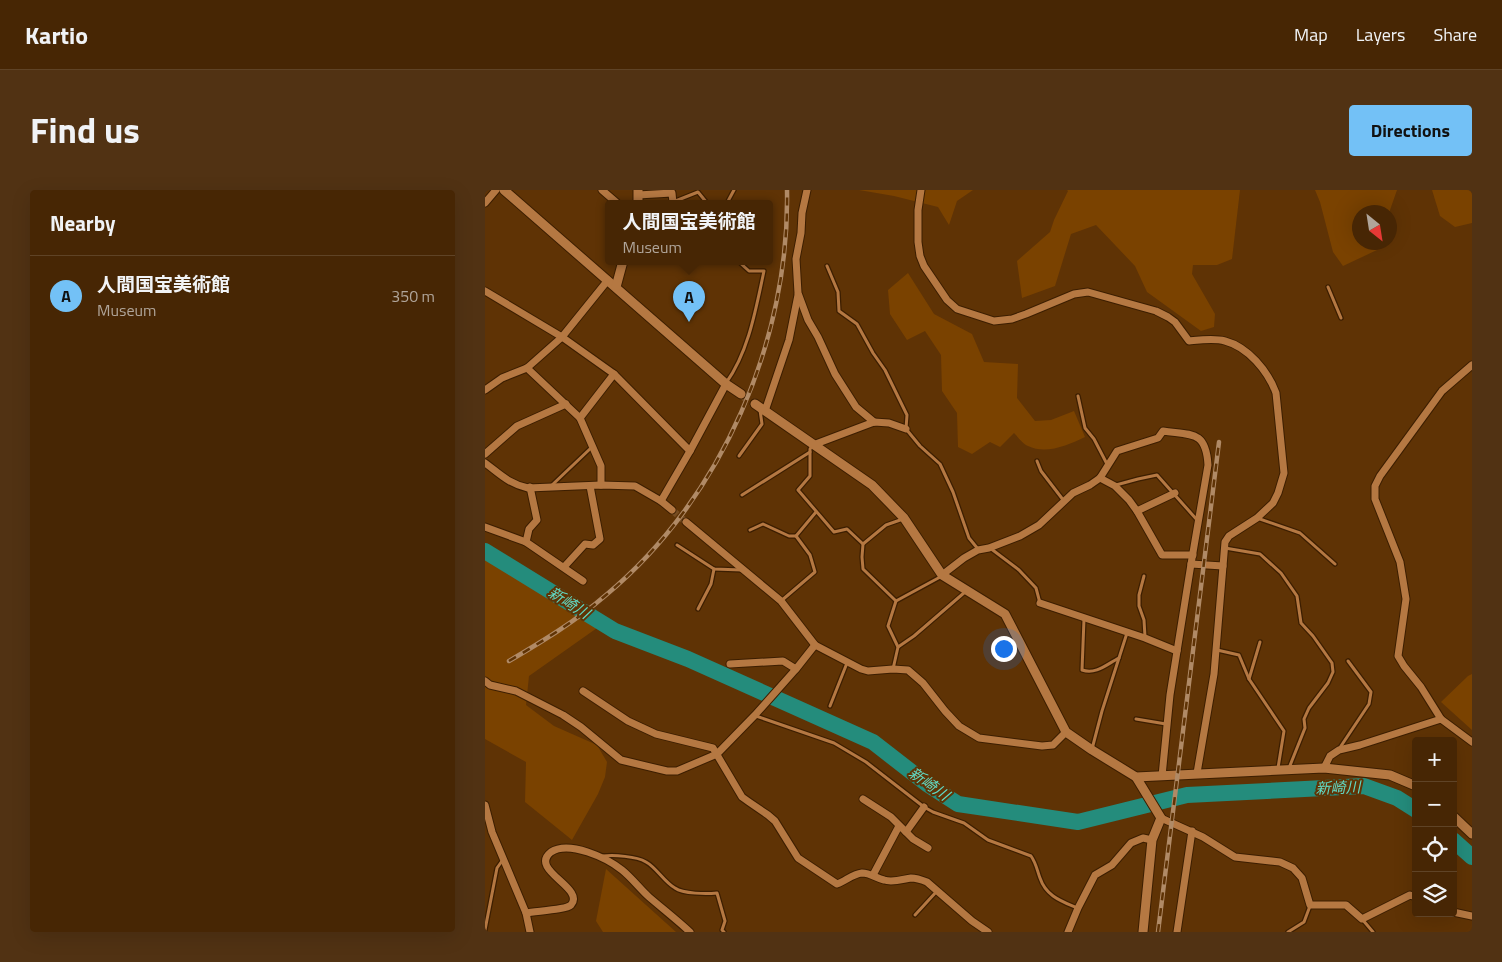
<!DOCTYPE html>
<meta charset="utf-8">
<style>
body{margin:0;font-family:"Titillium Web","Noto Sans JP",sans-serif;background:#513213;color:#f1f3f6}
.controls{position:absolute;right:15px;bottom:15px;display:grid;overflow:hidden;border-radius:5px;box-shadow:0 5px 20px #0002}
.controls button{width:45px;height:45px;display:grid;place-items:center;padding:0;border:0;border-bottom:1px solid #5f4326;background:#472604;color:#f1f3f6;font:25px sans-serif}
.compass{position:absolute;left:867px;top:15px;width:45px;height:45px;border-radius:50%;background:#472604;box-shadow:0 5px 20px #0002;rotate:150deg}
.you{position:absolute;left:518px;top:458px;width:18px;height:18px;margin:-12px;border:4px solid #fff;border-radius:50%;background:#1a73e8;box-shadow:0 0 0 8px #1a73e833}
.badge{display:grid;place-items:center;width:32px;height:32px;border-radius:50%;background:#73c1f6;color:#111;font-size:16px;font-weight:700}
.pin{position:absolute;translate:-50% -41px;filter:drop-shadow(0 1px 2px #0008)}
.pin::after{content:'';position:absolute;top:26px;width:18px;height:15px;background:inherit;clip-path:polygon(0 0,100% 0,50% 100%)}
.popup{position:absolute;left:120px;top:10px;width:168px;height:65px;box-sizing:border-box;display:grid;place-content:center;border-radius:5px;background:#472604;filter:drop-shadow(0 1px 4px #0005);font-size:16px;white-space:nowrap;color:#b0a59a}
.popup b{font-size:19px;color:#f1f3f6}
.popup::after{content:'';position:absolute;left:50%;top:100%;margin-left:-10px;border:10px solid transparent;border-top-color:#472604}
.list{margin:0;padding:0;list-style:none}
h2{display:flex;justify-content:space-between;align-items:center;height:65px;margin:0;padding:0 20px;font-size:21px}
h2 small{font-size:16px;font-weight:400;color:#b0a59a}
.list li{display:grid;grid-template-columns:32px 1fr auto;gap:15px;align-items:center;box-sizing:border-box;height:80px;padding:0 20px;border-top:1px solid #5f4326}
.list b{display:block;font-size:19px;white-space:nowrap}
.list p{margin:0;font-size:16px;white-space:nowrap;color:#b0a59a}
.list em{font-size:16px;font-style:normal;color:#b0a59a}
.icon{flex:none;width:28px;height:28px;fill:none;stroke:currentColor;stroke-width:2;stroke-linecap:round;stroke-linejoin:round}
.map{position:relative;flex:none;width:987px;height:742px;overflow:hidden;border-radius:5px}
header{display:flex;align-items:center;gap:30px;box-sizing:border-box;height:70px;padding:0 25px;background:#472604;border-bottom:1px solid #5f4326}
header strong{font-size:24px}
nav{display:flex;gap:28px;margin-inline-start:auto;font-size:18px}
.intro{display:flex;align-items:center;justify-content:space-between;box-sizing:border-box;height:120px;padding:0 30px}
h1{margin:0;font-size:35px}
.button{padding:12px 22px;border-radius:5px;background:#73c1f6;color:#111;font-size:18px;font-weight:700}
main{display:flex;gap:30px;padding:0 30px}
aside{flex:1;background:#472604;border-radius:5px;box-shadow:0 5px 20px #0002}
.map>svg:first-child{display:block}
</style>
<header>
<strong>Kartio</strong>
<nav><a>Map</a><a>Layers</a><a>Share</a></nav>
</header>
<div class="intro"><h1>Find us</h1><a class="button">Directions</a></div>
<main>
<aside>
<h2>Nearby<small></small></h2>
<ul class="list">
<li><span class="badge">A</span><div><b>人間国宝美術館</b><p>Museum</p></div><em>350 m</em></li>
</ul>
</aside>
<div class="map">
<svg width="987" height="742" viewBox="0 0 987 742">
<rect width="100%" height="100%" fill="#5f3305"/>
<g fill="#7a4200">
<polygon points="374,0 488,0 472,11 464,35 453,17 409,6"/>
<polygon points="582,0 755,0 747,69 732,75 708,75 707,84 730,124 729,137 716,141 662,102 650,76 611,35 586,44 570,96 537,108 532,71 565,42 569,30 583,1"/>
<polygon points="830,0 912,0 904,23 874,22 874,52 895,53 892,60 858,76 848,62 835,12"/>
<polygon points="947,0 987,0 987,33 970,37 955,26"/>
<path d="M423 83 449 124 487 144 499 172 533 174 532 208 550 231 566 230 589 221 600 247C583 255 561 265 543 256 538 254 533 247 529 243L515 257 505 252 487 264 473 257 472 223 457 201 456 165 440 141 422 150 405 124 403 100Z"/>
<polygon points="0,367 112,438 44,486 41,515 69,536 112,555 122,572 120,587 113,604 87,650 40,612 41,572 0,549"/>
<polygon points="987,484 987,540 956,512 983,486"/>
<polygon points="121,679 191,742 118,742 111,731"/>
</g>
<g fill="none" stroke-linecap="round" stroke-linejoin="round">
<g stroke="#248c7c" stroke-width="16">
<polyline points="0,361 130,441 203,469 388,552 442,594 473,614 593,632 702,605 879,596 912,608 931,620"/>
<polyline points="968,650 987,667"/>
</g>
<polyline stroke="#764c21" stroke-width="7" stroke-dasharray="7 3.5" stroke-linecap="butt" points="187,320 201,332"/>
<polyline stroke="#764c21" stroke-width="9" stroke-dasharray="9 4.5" stroke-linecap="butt" points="256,204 270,214"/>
<g stroke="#3c1e01" stroke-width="5.5">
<g id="service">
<polyline points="188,12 213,2 222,13"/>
<polyline points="242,13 249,0"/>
<polyline points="342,76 353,102 354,121 372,134 388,163 400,180 422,225 421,239 435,256 455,274 468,302 484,348 493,359"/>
<polyline points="843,97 856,128"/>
<path d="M241 193C264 161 271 118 279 81H264L253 71"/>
<polyline points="593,206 600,238 609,249 623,276"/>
<polyline points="327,256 325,259 325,286 313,300 349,342 362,339 378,354"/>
<polyline points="254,266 277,234 275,220"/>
<polyline points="552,271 556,281 579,311"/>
<polyline points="631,295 653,289 672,285 713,331"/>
<polyline points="66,296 107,257"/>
<polyline points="257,305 325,262"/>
<polyline points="772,328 815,343 850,374"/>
<polyline points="265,340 278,334 304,346 311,346"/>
<polyline points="192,355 229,379 257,380"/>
<polyline points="505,358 534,380 551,398 555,413"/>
<polyline points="740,358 775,364 796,383 812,406 816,433 828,446 847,473 848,482 843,493 824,518 819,529 820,538 804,578"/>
<polyline points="659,386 654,405 654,416 659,430 660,447"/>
<polyline points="296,411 330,382 325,365 311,346 331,322"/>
<polyline points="411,411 378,379 377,367 378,354 401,335 418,329"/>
<polyline points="213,419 226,394 229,379"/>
<path d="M599 429 597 480C611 485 622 474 634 468"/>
<polyline points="413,457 429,446 480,402"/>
<polyline points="732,460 754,465 764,489 799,541 793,578"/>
<polyline points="408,479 413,457 403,436 411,411 457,386"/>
<polyline points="764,489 775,452"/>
<polyline points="345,516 362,473"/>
<path d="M271 526 349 553 381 572 439 617 448 622 479 633 503 650 546 666C551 673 552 680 555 688 561 706 576 711 592 718"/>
<polyline points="651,529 681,534"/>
<polyline points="607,559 617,521 642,443"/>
<polyline points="854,559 884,514 886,502 863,471"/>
<path d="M118 666C129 665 151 666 161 672 172 678 179 692 190 698 198 704 222 704 232 703L240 731 237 740 239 742"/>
<polyline points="430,725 452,701"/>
<polyline points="877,729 888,742"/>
<polyline points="0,740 12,678 17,671"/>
<polyline points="803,742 819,732 825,716"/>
</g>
</g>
<g stroke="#3c1e01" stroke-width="9">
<g id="minor">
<polyline points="117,0 132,13"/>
<polyline points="322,0 317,23 316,43 311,69 313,103 323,130 333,147 350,184 371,217 389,232"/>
<path d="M436 0 433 20V52L435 66 439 76 462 110 472 119 509 131 527 129 541 124 589 104 603 102 671 121 683 127 690 132 704 151C715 150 729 148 740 151 763 157 783 181 791 203L799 283 793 303 788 313 772 328 744 346 740 352 729 484 712 583"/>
<polyline points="153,5 187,3 188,13"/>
<polyline points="0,13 11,0"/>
<polyline points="0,101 77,147 129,184 205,261"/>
<polyline points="42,178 95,228 116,276 116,295"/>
<polyline points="0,200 17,188 42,178 77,147 123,90"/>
<polyline points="280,221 304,150 313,105"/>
<polyline points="95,228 129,184"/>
<polyline points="328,255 389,232 404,233 421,239"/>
<polyline points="0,264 32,236 81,214"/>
<path d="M0 273C15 284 24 294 43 298L116 295 150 296 176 311 187 320"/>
<polyline points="615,288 630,296 644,310 652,321 677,365 708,365"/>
<polyline points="176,311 205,261 241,194"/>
<polyline points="652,321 690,303"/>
<polyline points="201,332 296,411 330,455 376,479 383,481 408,479 423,480 438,493 460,521 474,536 494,548 557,556 568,555 581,542"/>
<polyline points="0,337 41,352 98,391"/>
<polyline points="41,352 44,339 52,330 45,297"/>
<polyline points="706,374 738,376"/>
<polyline points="79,377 100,354 108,355 115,349 105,296"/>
<path d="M457 385 479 368 493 360 504 358 535 346 554 335 588 303 605 295 615 288 632 261 673 248 678 241C706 245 721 240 723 275L706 374 685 505 677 586"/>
<polyline points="555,413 660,448 692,461"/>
<polyline points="245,474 298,471 311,479"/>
<polyline points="0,491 5,495 31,501 78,525 96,537 136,570 182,581 192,581 232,564 270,525 311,479 330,455"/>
<path d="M98 501 143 531 171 544 228 558 257 607 264 612 283 625 290 631 313 668 352 694C361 691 367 684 377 683 385 683 391 688 399 690 408 693 418 689 426 688 432 688 437 690 442 692L487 731 503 742"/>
<polyline points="956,529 936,497 919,476 913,466 921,409 915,372 890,309 890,296 895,286 957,201 987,175"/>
<polyline points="839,578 845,566 854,560 875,555 956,529 987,552"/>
<polyline points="378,609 406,627 428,649 443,658"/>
<polyline points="0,615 7,642 41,723 45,742"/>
<polyline points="676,628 718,647 750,667 795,672 808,678 817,688 825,715 861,715 877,729 925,705 931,707"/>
<polyline points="421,642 439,617"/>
<polyline points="388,685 414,636"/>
<polyline points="968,722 987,726"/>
<path d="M41 723C50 721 81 720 86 715 101 698 43 680 66 662 84 650 122 668 137 680 147 688 155 699 164 707 178 719 192 730 205 742"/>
<polyline points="583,742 593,718 610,685 627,675 646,653 658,648 667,650"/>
<polyline points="692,742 707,641"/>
</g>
</g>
<g stroke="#3c1e01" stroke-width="11">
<g id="tertiary">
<polyline points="19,0 241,194 256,204"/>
<polyline points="153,13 153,0"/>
<polyline points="131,97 138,71"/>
<polyline points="270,214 387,295 419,328 457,385 520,424 581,542 607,560 651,587 839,578 905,585 931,596"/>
<polyline points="651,587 676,628 667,650 658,742"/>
<polyline points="968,626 987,644"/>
</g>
</g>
<use href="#service" stroke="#b57842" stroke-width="3"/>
<use href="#minor" stroke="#b57842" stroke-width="7"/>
<use href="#tertiary" stroke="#b57842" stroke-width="9"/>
<g stroke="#b08a66" stroke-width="4.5">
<g id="rail">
<path d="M24 471C58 451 91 431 121 405 237 309 305 149 302 0"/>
<polyline points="673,742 734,252"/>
</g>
</g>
<use href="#rail" stroke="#5f3305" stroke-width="2.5" stroke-dasharray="8" stroke-linecap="butt"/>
</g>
<g text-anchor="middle" stroke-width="4" stroke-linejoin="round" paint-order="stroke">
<g font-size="15" font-style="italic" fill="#61d9c4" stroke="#5f3305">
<text transform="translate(84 413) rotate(32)" y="5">新崎川</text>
<text transform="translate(444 594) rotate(35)" y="5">新崎川</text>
<text transform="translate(853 598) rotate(-2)" y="5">新崎川</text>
</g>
</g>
</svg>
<div class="controls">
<button>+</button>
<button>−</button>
<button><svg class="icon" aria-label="locate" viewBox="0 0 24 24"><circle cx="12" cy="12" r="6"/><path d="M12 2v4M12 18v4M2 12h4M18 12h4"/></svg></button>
<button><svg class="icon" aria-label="layers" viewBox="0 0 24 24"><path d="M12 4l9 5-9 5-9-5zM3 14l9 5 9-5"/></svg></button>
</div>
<svg class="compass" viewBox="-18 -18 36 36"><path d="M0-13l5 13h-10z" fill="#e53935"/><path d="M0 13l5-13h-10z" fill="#b0a59a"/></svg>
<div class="you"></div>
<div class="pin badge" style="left:204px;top:132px">A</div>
<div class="popup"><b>人間国宝美術館</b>Museum</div>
</div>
</main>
